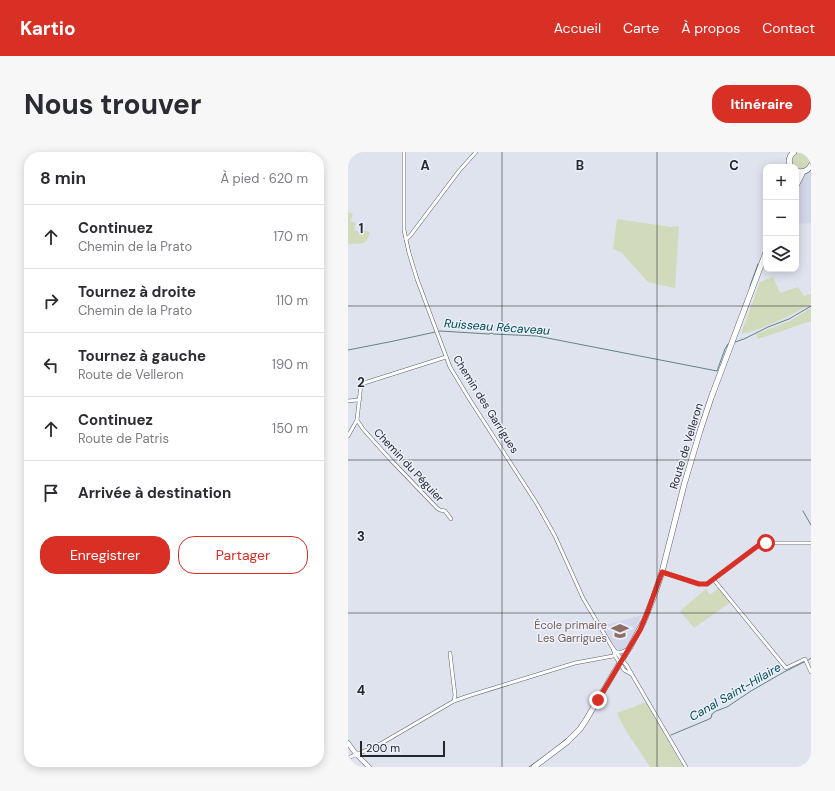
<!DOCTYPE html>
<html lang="fr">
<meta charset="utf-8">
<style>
body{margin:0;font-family:"DM Sans",sans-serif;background:#f7f7f7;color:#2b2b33}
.controls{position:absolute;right:12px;top:12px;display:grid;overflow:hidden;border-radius:8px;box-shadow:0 2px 10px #0003}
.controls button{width:36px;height:36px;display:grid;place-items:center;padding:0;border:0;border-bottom:1px solid #e1e1e2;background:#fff;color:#2b2b33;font:20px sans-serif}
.scale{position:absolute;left:12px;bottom:10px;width:85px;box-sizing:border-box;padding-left:4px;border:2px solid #25272b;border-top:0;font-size:11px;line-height:14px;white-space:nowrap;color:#25272b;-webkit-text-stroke:3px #ecf0fb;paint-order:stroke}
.stop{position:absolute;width:12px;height:12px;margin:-9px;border:3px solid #d93025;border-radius:50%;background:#fff}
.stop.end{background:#d93025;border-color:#fff;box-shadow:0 1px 4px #0008}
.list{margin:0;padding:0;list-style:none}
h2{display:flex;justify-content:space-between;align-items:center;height:52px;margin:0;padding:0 16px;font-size:17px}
h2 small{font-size:13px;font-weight:400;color:#7c7c81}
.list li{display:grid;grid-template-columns:26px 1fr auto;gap:12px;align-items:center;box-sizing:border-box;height:64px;padding:0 16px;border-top:1px solid #e1e1e2}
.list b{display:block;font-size:15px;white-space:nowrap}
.list p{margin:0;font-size:13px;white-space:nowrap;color:#7c7c81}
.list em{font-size:13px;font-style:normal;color:#7c7c81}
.actions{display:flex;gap:8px;padding:12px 16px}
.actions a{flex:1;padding:9px 0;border:1px solid #d93025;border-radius:16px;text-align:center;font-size:14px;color:#d93025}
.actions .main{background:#d93025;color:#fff}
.icon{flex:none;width:22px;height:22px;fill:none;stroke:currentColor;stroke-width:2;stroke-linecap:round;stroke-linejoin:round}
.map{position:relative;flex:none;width:463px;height:615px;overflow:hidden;border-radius:16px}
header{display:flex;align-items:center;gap:24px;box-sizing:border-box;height:56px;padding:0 20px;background:#d93025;color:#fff}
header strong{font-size:19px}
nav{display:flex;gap:22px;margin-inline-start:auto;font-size:14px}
.intro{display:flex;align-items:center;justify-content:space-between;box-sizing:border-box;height:96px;padding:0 24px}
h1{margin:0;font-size:28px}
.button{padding:10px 18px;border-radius:16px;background:#d93025;color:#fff;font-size:14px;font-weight:700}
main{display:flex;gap:24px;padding:0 24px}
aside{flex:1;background:#fff;border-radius:16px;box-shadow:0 2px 10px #0003}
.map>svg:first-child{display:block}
</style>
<header>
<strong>Kartio</strong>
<nav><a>Accueil</a><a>Carte</a><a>À propos</a><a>Contact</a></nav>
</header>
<div class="intro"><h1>Nous trouver</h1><a class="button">Itinéraire</a></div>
<main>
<aside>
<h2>8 min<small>À pied · 620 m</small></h2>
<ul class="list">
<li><svg class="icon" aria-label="ahead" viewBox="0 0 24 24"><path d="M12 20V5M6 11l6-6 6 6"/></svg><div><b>Continuez</b><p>Chemin de la Prato</p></div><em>170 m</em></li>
<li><svg class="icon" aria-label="right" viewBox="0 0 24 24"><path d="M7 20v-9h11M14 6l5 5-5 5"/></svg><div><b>Tournez à droite</b><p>Chemin de la Prato</p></div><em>110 m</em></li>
<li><svg class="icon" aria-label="left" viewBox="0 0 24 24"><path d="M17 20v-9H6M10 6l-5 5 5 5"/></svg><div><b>Tournez à gauche</b><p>Route de Velleron</p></div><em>190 m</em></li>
<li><svg class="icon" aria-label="ahead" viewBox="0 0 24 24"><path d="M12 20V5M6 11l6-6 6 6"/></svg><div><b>Continuez</b><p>Route de Patris</p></div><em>150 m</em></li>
<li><svg class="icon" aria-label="arrive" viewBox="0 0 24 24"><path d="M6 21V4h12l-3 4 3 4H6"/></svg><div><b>Arrivée à destination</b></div></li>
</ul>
<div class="actions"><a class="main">Enregistrer</a><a>Partager</a></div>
</aside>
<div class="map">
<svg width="463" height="615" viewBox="0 0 463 615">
<rect width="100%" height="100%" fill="#dfe3ee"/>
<g fill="#d2d8ea">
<polygon points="463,19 463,71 448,72 448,40 456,22"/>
<polygon points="294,463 281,492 278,496 273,498 270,498 263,490 254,474"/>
</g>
<g fill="#d1dabb">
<path d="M453 0 458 2 462 7C462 15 455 19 448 16V15H447C442 8 445 2 453 0Z"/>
<path d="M0 60 5 62 2 69 8 71 6 78 14 81 15 78 22 80C18 95 14 91 0 92Z"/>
<polygon points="269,67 323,75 331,74 327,136 300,130 273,100 265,97"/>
<path d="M425 125 432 141 450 135 456 144 463 142V152C441 164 418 176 394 182V179L412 130Z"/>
<polygon points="463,156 463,169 410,187 408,182 442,169"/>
<polygon points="371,436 383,450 346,476 332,459 358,437 362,443"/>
<path d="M298 550 335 615H302C291 597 277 580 269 561Z"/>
</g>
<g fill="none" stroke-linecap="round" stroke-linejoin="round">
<g stroke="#618287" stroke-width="1">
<polyline points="402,134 410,112"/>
<polyline points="397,163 407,135"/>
<polyline points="387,190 396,187 420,175 441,167 463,154"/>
<polyline points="0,198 41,190 92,179 141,182 144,181 145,182 189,184 369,219 377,197 380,192"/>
<polyline points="455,359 463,373"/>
<polyline points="459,509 463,506"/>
<polyline points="323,583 359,568 363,566 364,562 368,559 379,555 403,539 436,520 458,509"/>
<polyline points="211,593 218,587"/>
<polyline points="181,615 201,601"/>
</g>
<g stroke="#5d616a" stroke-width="4">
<g id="minor">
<polyline points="56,0 56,78 61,101 69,127 102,215 122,248 189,352 207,384 235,446 264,495 279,514 338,615"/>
<polyline points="58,87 62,84 111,19 128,0"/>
<polyline points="0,249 9,248 12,247"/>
<polyline points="9,268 15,277 41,306 89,356 92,358 97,359 103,367"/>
<polyline points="0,284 9,268 13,232 98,205"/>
<polyline points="314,420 351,432 359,432 414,391 463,391"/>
<polyline points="366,428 438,516 457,507 463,520"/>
<polyline points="265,496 267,504 276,518 283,522"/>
<polyline points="269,500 274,500 280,497"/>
<polyline points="102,501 107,543 106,549"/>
<polyline points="0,606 12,601 34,591 106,549 120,544 227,511 265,504 269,501"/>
</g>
</g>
<g stroke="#5d616a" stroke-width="5">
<polyline id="tertiary" points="0,591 8,602 21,615"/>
</g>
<g stroke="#5d616a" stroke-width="6">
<g id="primary">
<polyline points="459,0 463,5"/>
<path d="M443 15C440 9 441 4 446 0"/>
<path d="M448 19C455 21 460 19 463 13"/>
<polyline points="448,34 455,20"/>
<polyline points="186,615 219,590 232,577 238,568 267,519 282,495 296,469 306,444 314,420 336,333 352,279 363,246 418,100"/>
</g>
</g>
<use href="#minor" stroke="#fff" stroke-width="3"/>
<use href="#tertiary" stroke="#fff" stroke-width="4"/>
<use href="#primary" stroke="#fff" stroke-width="5"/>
</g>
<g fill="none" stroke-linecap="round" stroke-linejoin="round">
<polyline stroke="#d93025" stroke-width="5" points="250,548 292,478 300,459 314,420 351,432 359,432 411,393 418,391"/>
</g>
<path fill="none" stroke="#25272b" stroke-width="1" stroke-opacity="0.55" d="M154 0V615M309 0V615M0 154H463M0 308H463M0 461H463"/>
<defs>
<g id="school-bare" transform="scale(1.38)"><path d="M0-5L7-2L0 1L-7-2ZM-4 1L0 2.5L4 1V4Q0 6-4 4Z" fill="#8d6e63" stroke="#ecf0fb" stroke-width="2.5" paint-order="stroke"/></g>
</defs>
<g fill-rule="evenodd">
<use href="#school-bare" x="272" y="479"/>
</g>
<g text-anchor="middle" stroke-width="3" stroke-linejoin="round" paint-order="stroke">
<g font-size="11" fill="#25272b" stroke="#ecf0fb">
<text transform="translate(138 252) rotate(58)" y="4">Chemin des Garrigues</text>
<text transform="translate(338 294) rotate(-73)" y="4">Route de Velleron</text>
<text transform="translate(61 313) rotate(47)" y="4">Chemin du Péguier</text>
</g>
<g font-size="11" fill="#785e54" stroke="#ecf0fb" text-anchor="end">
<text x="259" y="477">École primaire<tspan x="259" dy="13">Les Garrigues</tspan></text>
</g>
<g font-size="12" font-style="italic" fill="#014b52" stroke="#ecf0fb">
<text transform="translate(149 175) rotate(4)" y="4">Ruisseau Récaveau</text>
<text transform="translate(387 540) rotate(-30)" y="4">Canal Saint-Hilaire</text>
</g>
</g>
<g font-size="13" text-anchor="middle" font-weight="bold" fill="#25272b" stroke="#ecf0fb" stroke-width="3" stroke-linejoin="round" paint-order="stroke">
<text x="77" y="18">A</text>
<text x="232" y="18">B</text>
<text x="386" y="18">C</text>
<text x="13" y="81">1</text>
<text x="13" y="235">2</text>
<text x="13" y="389">3</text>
<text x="13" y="543">4</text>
</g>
</svg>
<div class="controls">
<button>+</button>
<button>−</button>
<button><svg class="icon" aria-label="layers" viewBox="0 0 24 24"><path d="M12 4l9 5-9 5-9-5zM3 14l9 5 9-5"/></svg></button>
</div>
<div class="scale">200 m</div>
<div class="stop" style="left:418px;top:391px"></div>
<div class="stop end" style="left:250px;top:548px"></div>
</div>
</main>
